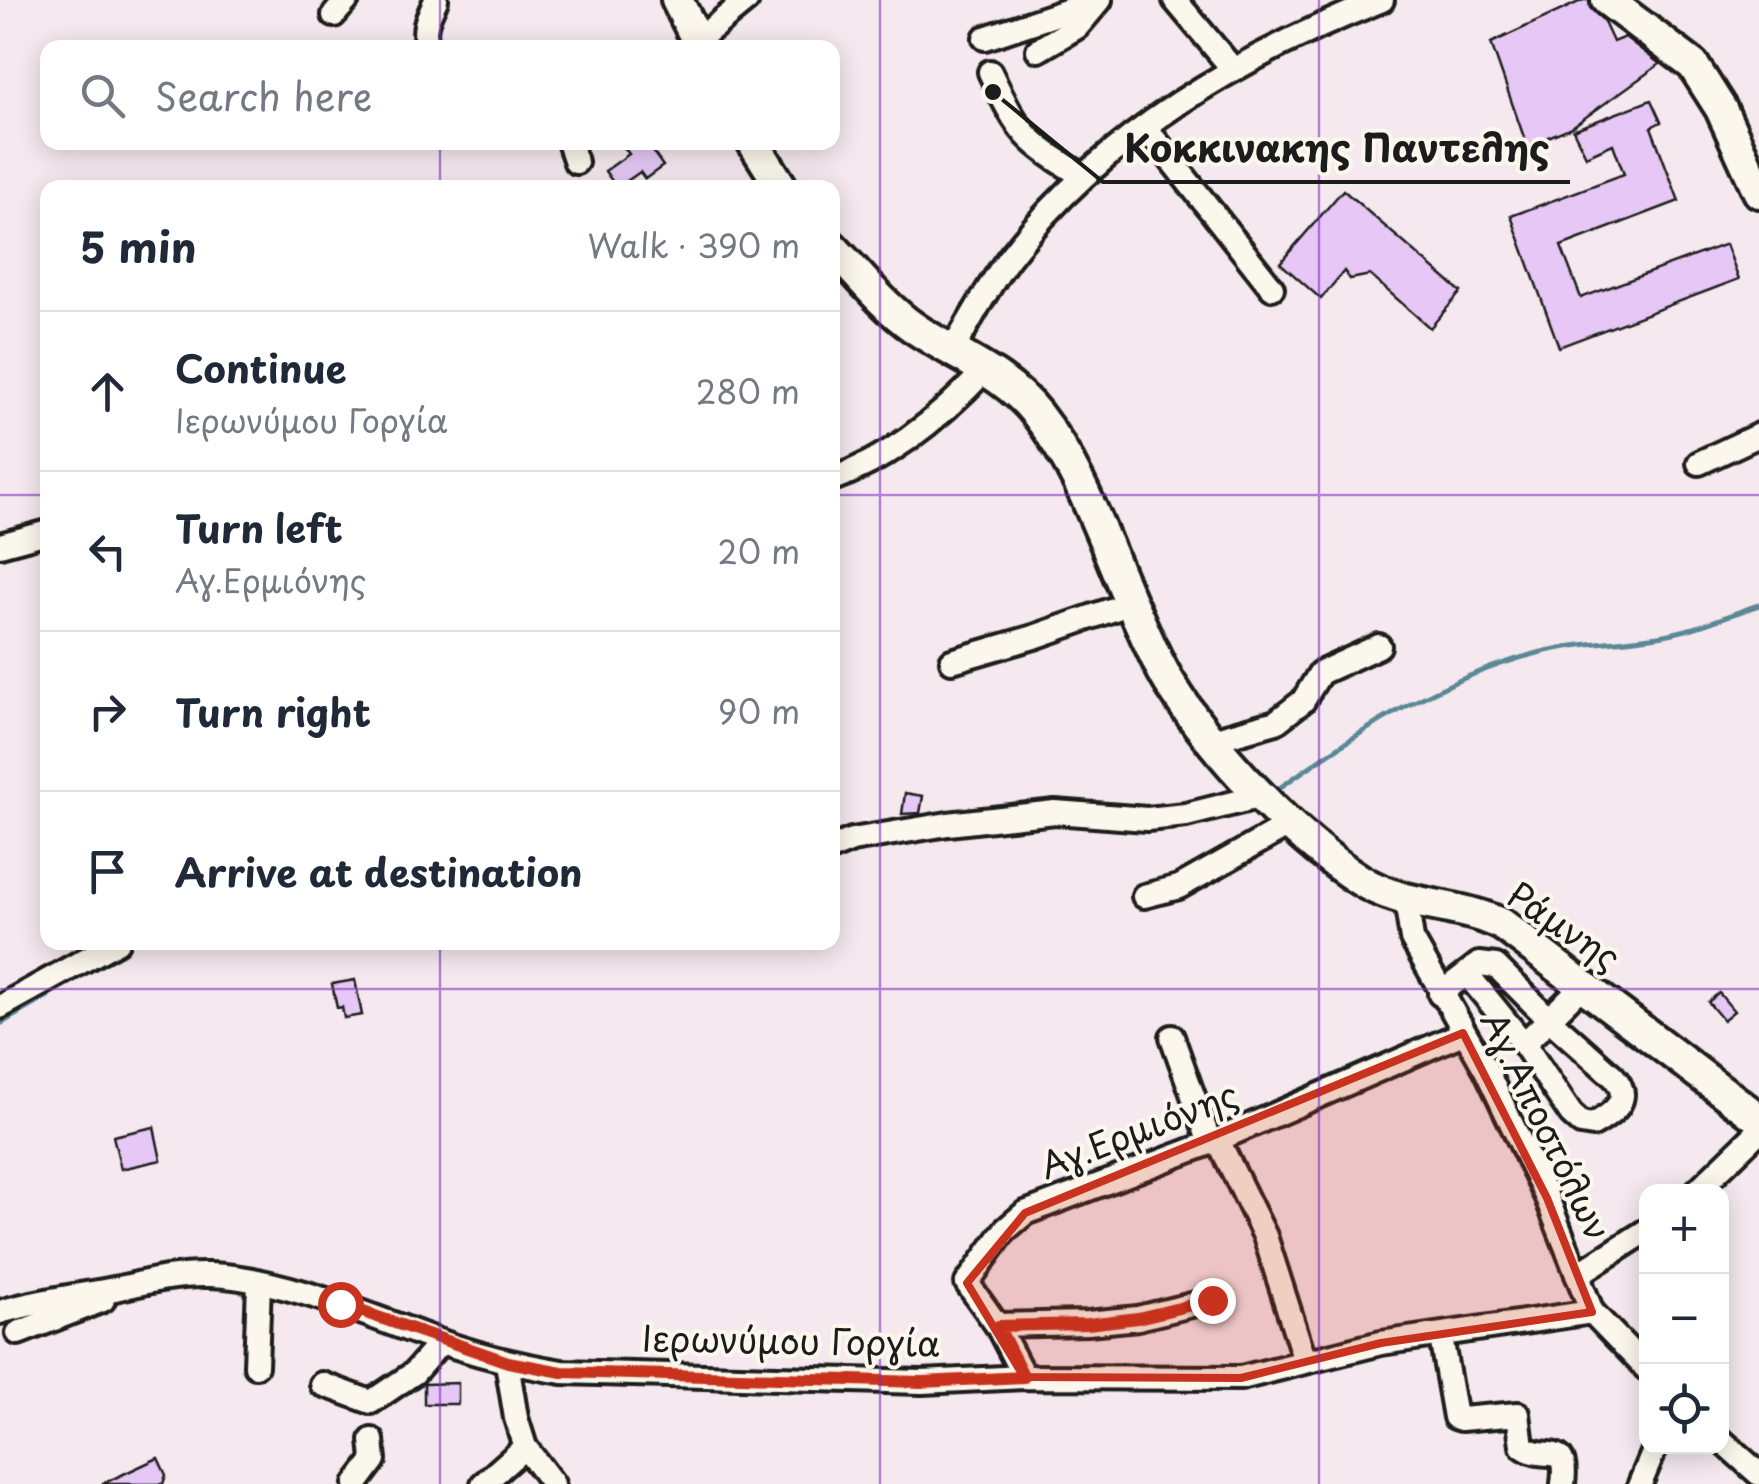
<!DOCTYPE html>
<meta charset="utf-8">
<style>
body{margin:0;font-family:"Playpen Sans",sans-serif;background:#f6f6f7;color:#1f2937}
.controls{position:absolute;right:30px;bottom:30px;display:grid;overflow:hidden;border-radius:20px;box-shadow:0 5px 25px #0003}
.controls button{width:90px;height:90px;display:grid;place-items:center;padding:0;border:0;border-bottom:2px solid #e0e1e3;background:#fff;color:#1f2937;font:50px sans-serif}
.stop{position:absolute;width:30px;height:30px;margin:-22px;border:8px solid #c8321e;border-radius:50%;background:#fff}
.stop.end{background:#c8321e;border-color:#fff;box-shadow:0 2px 10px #0008}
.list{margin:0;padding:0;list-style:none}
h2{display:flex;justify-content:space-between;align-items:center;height:130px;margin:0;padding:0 40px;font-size:42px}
h2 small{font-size:32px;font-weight:400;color:#747a83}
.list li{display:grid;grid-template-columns:65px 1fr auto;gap:30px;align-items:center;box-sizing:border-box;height:160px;padding:0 40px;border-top:2px solid #e0e1e3}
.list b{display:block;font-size:38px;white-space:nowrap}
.list p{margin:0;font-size:32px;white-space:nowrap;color:#747a83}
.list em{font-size:32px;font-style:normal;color:#747a83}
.icon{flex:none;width:55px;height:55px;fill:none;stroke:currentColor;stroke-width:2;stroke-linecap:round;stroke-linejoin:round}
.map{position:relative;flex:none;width:1759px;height:1484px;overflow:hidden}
.search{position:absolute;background:#fff;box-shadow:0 5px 25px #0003;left:40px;top:40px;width:800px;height:110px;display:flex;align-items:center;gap:25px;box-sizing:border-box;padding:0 35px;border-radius:20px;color:#747a83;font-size:38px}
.panel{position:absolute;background:#fff;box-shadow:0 5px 25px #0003;left:40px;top:180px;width:800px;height:770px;border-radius:20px}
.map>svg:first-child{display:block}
</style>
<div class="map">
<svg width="1759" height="1484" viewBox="0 0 1759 1484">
<rect width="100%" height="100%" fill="#f5e9ef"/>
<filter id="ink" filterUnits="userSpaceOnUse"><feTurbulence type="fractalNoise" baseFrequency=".01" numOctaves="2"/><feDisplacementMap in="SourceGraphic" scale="20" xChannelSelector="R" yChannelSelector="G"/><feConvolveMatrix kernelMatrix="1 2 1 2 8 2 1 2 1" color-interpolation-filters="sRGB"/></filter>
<g filter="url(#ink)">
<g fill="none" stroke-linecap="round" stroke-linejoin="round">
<g stroke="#5a8895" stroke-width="5">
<path d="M1278 789C1359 731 1444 676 1542 652 1581 642 1624 642 1664 635 1696 630 1728 615 1759 605"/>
<polyline points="0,1024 48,996"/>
</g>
</g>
<g fill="#e6c7f5" stroke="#1c1c1c" stroke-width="2.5">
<polygon points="1583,0 1589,0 1590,8 1603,20 1613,42 1625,37 1660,64 1572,127 1527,146 1491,43"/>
<polygon points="1651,100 1661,122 1651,127 1679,201 1561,246 1581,298 1726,244 1739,279 1559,347 1511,216 1624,174 1613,144 1586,156 1573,130"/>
<polygon points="620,142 646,142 663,166 645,179 640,172 617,188 605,171 629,154"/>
<polygon points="1343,190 1461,292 1430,328 1370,275 1350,279 1344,271 1321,299 1280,263"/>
<polygon points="905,793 923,796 920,813 902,814"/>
<polygon points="355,980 362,1015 344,1018 342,1007 337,1008 332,984"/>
<polygon points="1719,993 1734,1011 1723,1020 1708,1002"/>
<polygon points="154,1127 161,1160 121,1169 113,1136"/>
<polygon points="458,1383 458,1404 424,1404 424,1384"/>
<polygon points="158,1458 166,1475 163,1484 102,1484"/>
</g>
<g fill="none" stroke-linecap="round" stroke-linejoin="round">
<g stroke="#1c1c1c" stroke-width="30">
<g id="minor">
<polyline points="1175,0 1232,68"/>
<polyline points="334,15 347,0"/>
<polyline points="985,38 1099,0"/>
<path d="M428 48C421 29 428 17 436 0"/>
<polyline points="688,48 747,0"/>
<polyline points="1038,50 1077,27 1100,0"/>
<path d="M990 72C1020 135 1024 140 1083 176"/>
<polyline points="1145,127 1272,288"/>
<polyline points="569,142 576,162"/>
<path d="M953 349C971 319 988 286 1009 258 1103 135 1240 56 1382 0"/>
<polyline points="1699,463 1759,435"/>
<path d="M832 479C891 459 944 414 986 369"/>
<polyline points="0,545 48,532"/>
<polyline points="952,661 1034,637 1131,603"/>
<polyline points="1212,740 1276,722 1303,701 1320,673 1379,646"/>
<polyline points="832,848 852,840 948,824 1055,812 1147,819 1186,815 1262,796"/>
<polyline points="1144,896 1179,887 1289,825"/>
<polyline points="1406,900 1412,939 1486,1070 1547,1198 1592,1312 1646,1368"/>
<path d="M1440 994 1479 964 1496 966 1550 1020 1613 1076C1634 1099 1614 1113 1593 1125L1581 1123 1571 1114 1524 1044 1467 974"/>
<polyline points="0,1007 117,942"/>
<polyline points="1172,1037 1210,1143"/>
<polyline points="1524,1044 1583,985"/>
<polyline points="1218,1140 1265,1236 1305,1361"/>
<polyline points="1696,1192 1759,1131"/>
<polyline points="1577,1275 1646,1231"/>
<path d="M0 1312C39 1300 79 1296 120 1288 150 1281 178 1274 210 1275 279 1277 370 1316 436 1340 477 1355 519 1365 562 1372L922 1382 1024 1377 1241 1378 1381 1343 1592 1312"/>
<polyline points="997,1325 1088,1323 1138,1318 1212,1300"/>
<polyline points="18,1333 103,1300"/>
<path d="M1441 1337 1455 1417 1461 1419 1518 1414 1522 1446C1545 1464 1569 1438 1563 1484"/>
<polyline points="507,1363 516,1418 525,1447 553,1484"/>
<polyline points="256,1366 259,1283"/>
<polyline points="1024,1377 997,1325 967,1283 1005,1230 1025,1213 1210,1143 1463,1033"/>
<polyline points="322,1384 371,1402 414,1373 441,1342"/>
<polyline points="1722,1441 1759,1474"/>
<polyline points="356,1484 374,1460 372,1440"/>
<polyline points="483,1484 525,1447"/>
<polyline points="1640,1484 1656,1446"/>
</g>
</g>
<g stroke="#1c1c1c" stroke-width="38">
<g id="major">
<polyline points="677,0 701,48"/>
<polyline points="1607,0 1693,65 1721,109 1759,192"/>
<polyline points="753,142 782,188"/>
<path d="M832 247C858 274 883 306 913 327 955 356 1004 372 1037 414 1081 470 1102 538 1131 603 1144 630 1155 660 1171 685 1212 751 1294 838 1360 880 1404 908 1457 902 1503 925L1759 1119"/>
</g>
</g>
<use href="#minor" stroke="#fbf7ec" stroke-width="22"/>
<use href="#major" stroke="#fbf7ec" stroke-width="30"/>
</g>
</g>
<g fill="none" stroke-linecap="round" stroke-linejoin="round" filter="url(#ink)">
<polyline stroke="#c8321e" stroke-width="12" points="340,1304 508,1362 562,1372 922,1382 1024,1377 998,1326 1088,1324 1138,1318 1212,1300"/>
</g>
<path fill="#c8321e" fill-opacity="0.2" stroke="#c8321e" stroke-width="8" stroke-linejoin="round" d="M1463 1033 1547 1198 1592 1312 1381 1343 1241 1378 1024 1377 967 1283 1025 1213Z"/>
<path fill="none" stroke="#7b2cbf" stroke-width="2.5" stroke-opacity="0.55" d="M440 0V48M880 0V1484M1319 0V1484M440 142V188M0 495H48M832 495H1759M440 942V1484M0 989H1759"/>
<g text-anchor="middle" stroke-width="8" stroke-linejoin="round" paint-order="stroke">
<g font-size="35" fill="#1c1c1c" stroke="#fbf7ec">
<text transform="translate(1563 927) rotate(34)" y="12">Ράμνης</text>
<text transform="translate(1545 1126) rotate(64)" y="12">Αγ.Αποστόλων</text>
<text transform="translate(1139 1131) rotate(-21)" y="12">Αγ.Ερμιόνης</text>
<text transform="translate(791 1342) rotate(1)" y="12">Ιερωνύμου Γοργία</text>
</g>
</g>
<path fill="none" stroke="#1c1c1c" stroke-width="4" d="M993 92L1103 182H1570"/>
<circle fill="#1c1c1c" stroke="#fbf7ec" stroke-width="4" cx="993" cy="92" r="10"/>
<g font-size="38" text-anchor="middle" font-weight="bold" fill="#1c1c1c" stroke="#fbf7ec" stroke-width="8" stroke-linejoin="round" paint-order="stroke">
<text x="1337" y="162">Κοκκινακης Παντελης</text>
</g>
</svg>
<div class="controls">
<button>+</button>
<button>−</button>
<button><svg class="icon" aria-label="locate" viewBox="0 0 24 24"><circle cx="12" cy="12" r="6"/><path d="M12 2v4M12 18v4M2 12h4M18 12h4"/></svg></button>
</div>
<div class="stop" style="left:340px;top:1304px"></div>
<div class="stop end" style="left:1212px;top:1300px"></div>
<div class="search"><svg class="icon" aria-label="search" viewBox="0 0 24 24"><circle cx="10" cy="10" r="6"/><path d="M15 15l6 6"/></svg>Search here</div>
<section class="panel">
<h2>5 min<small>Walk · 390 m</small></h2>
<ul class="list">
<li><svg class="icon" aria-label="ahead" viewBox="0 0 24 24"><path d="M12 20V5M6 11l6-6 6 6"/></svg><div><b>Continue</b><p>Ιερωνύμου Γοργία</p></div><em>280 m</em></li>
<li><svg class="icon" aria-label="left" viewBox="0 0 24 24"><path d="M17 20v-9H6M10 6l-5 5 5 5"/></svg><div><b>Turn left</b><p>Αγ.Ερμιόνης</p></div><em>20 m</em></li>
<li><svg class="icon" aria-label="right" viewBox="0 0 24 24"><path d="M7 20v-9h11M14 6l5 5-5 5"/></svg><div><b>Turn right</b></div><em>90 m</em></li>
<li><svg class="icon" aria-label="arrive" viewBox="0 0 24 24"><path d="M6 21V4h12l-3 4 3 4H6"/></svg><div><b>Arrive at destination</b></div></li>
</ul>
</section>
</div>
